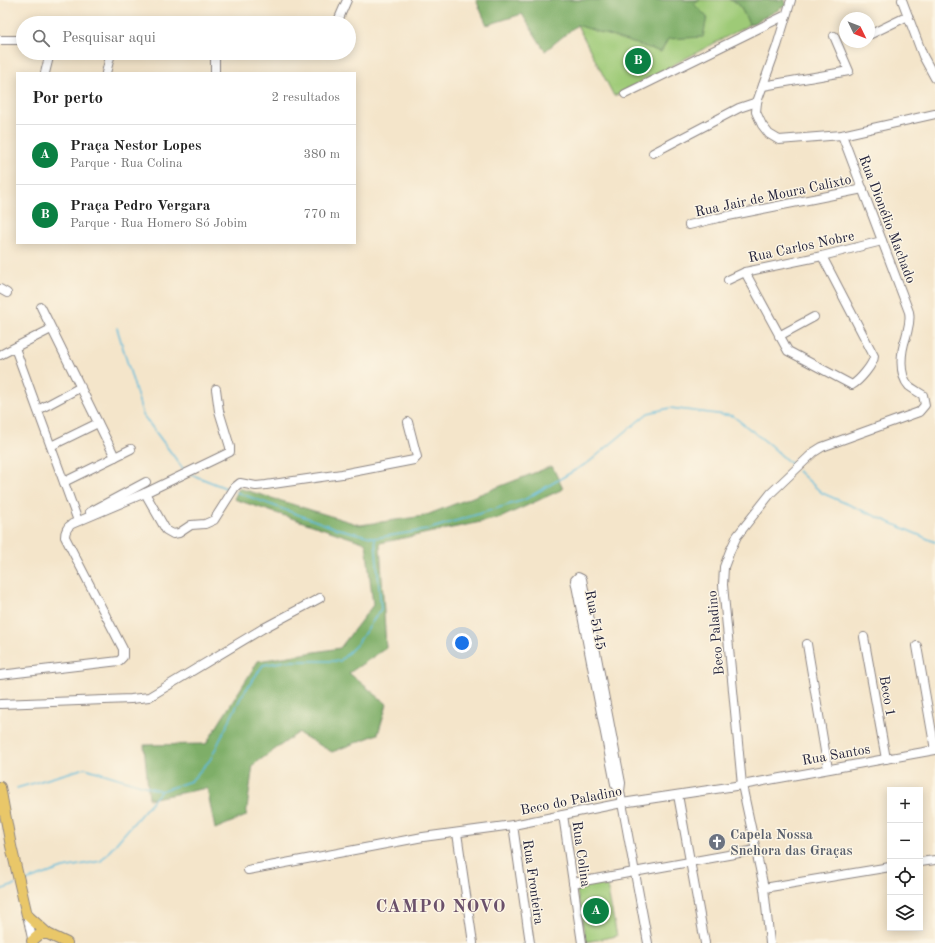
<!DOCTYPE html>
<html lang="pt">
<meta charset="utf-8">
<style>
body{margin:0;font-family:"Old Standard TT",serif;background:#f2f2f2;color:#222}
.controls{position:absolute;right:12px;bottom:12px;display:grid;overflow:hidden;border-radius:0px;box-shadow:0 2px 10px #0003}
.controls button{width:36px;height:36px;display:grid;place-items:center;padding:0;border:0;border-bottom:1px solid #e0e0e0;background:#fff;color:#222;font:20px sans-serif}
.compass{position:absolute;left:839px;top:12px;width:36px;height:36px;border-radius:50%;background:#fff;box-shadow:0 2px 10px #0003;rotate:133deg}
.you{position:absolute;left:462px;top:643px;width:14px;height:14px;margin:-10px;border:3px solid #fff;border-radius:50%;background:#1a73e8;box-shadow:0 0 0 6px #1a73e833}
.badge{display:grid;place-items:center;width:26px;height:26px;border-radius:50%;background:#0b8043;color:#fff;font-size:13px;font-weight:700}
.pin{position:absolute;translate:-50% -50%;border:2px solid #fff;box-shadow:0 1px 4px #0006}
.list{margin:0;padding:0;list-style:none}
h2{display:flex;justify-content:space-between;align-items:center;height:52px;margin:0;padding:0 16px;font-size:17px}
h2 small{font-size:13px;font-weight:400;color:#767676}
.list li{display:grid;grid-template-columns:26px 1fr auto;gap:12px;align-items:center;box-sizing:border-box;height:60px;padding:0 16px;border-top:1px solid #e0e0e0}
.list b{display:block;font-size:15px;white-space:nowrap}
.list p{margin:0;font-size:13px;white-space:nowrap;color:#767676}
.list em{font-size:13px;font-style:normal;color:#767676}
.icon{flex:none;width:22px;height:22px;fill:none;stroke:currentColor;stroke-width:2;stroke-linecap:round;stroke-linejoin:round}
.map{position:relative;flex:none;width:935px;height:943px;overflow:hidden}
.search{position:absolute;background:#fff;box-shadow:0 2px 10px #0003;left:16px;top:16px;width:340px;height:44px;display:flex;align-items:center;gap:10px;box-sizing:border-box;padding:0 14px;border-radius:22px;color:#767676;font-size:15px}
.panel{position:absolute;background:#fff;box-shadow:0 2px 10px #0003;left:16px;top:72px;width:340px;height:172px;border-radius:0px}
.map>svg:first-child{display:block}
</style>
<div class="map">
<svg width="935" height="943" viewBox="0 0 935 943">
<rect width="100%" height="100%" fill="#fcf5e5"/>
<filter id="ink" filterUnits="userSpaceOnUse"><feTurbulence type="fractalNoise" baseFrequency=".025" numOctaves="2"/><feDisplacementMap in="SourceGraphic" scale="8" xChannelSelector="R" yChannelSelector="G"/><feConvolveMatrix kernelMatrix="1 2 1 2 8 2 1 2 1" color-interpolation-filters="sRGB"/></filter>
<filter id="wash" filterUnits="userSpaceOnUse"><feTurbulence type="fractalNoise" baseFrequency=".012" numOctaves="4" result="noise"/><feDisplacementMap in="SourceGraphic" scale="16" xChannelSelector="R" yChannelSelector="G"/><feGaussianBlur stdDeviation="0.9" result="paint"/><feColorMatrix in="noise" values="0 0 0 0 0 0 0 0 0 0 0 0 0 0 0 0 0 1.4 0 .05"/><feComposite in="paint" operator="in"/></filter>
<g filter="url(#wash)">
<rect width="100%" height="100%" fill="#f4e5ca"/>
<g fill="#9eca77" stroke="#607659">
<polygon points="564,0 784,0 787,5 614,96"/>
<polygon points="606,881 617,936 586,942 576,887"/>
</g>
<g fill="#7eae68" stroke="#506852">
<polygon points="476,0 700,0 694,4 707,17 703,37 668,39 661,52 577,25 545,51 522,14 487,25"/>
<polygon points="729,0 784,0 787,5 750,25 738,3"/>
<polygon points="552,466 563,489 500,518 380,543 386,648 349,673 387,704 378,734 332,752 298,733 253,765 246,816 215,829 207,788 149,799 144,745 206,744 258,661 340,648 373,605 366,543 234,499 239,488 360,525 424,516"/>
</g>
<g fill="none" stroke-linecap="round" stroke-linejoin="round">
<g stroke="#5ebbdc" stroke-width="1.5">
<polyline points="117,328 143,415 184,470"/>
<polyline points="798,471 822,493 935,542"/>
<polyline points="190,474 231,490"/>
<polyline points="236,492 335,528 375,538 426,530 524,500 589,462 648,413 670,408 733,416 770,445 794,467"/>
<polyline points="17,788 85,768 161,791 191,781 210,760 241,697 263,665 286,661 340,661 357,644 381,609 375,539"/>
<polyline points="23,882 63,868 101,861 161,791"/>
<polyline points="0,890 15,885"/>
</g>
</g>
</g>
<g filter="url(#ink)">
<g fill="none" stroke-linecap="round" stroke-linejoin="round">
<g stroke="#8b8482" stroke-width="10">
<g id="minor">
<polyline points="791,0 777,46 757,102 756,112 762,125 769,134 779,140 842,135 935,114"/>
<polyline points="902,0 923,56 935,78"/>
<polyline points="337,23 347,0"/>
<polyline points="871,34 908,16"/>
<polyline points="0,40 23,40"/>
<polyline points="45,73 50,53"/>
<polyline points="106,73 111,53"/>
<polyline points="215,73 215,53"/>
<polyline points="763,86 849,71 834,36"/>
<polyline points="625,94 786,15"/>
<polyline points="653,153 739,108 757,102"/>
<polyline points="689,225 718,218 863,189"/>
<path d="M745 272 788 351 852 385C859 381 874 364 874 356L822 256"/>
<polyline points="728,280 745,272 822,256 882,241"/>
<polyline points="0,289 7,293"/>
<polyline points="41,307 115,457"/>
<polyline points="779,336 814,317"/>
<polyline points="15,348 78,521"/>
<polyline points="0,355 51,329"/>
<polyline points="38,410 81,387"/>
<polyline points="51,446 98,423"/>
<polyline points="64,482 131,449"/>
<polyline points="145,493 166,530 173,534 179,533 191,525 205,524 214,520 235,487 240,483 256,486 266,485 342,474 414,460 417,457 408,422"/>
<polyline points="90,512 146,482"/>
<polyline points="864,637 886,759"/>
<polyline points="807,644 828,769"/>
<polyline points="917,646 935,750"/>
<path d="M0 675 119 661 123 657V649L65 537C65 531 67 527 72 524L145 493 230 452V447L219 411 216 389"/>
<polyline points="0,704 131,699 149,697 262,629 320,598"/>
<polyline points="620,791 621,783 582,579 578,577 575,580 615,784 620,791 622,803 648,943"/>
<polyline points="678,795 705,943"/>
<polyline points="563,815 582,943"/>
<polyline points="513,825 530,943"/>
<polyline points="457,833 473,943"/>
<polyline points="920,862 935,860"/>
<polyline points="248,870 423,837 513,825 622,803 742,785 935,750"/>
<polyline points="573,883 756,850"/>
<polyline points="764,888 890,867"/>
<polyline points="27,915 33,943"/>
<path d="M770 943 764 888 742 785 723 585 724 567 730 551 737 536 771 493 814 452 822 447 919 412 925 405 923 395C918 392 913 389 909 386 898 374 901 351 906 337 908 328 911 321 909 312L842 135"/>
</g>
</g>
<g stroke="#8b8482" stroke-width="12">
<g id="major">
<polyline points="0,787 11,846 27,915 48,934 67,943"/>
<polyline points="32,941 40,934 48,934"/>
</g>
</g>
<use href="#minor" stroke="#fff" stroke-width="8"/>
<use href="#major" stroke="#e9c769" stroke-width="10"/>
</g>
</g>
<defs>
<g id="church-disc" transform="scale(0.9)"><circle r="9.5" fill="#6b7280" stroke="#fcf5e5"/><path d="M-1.2-6h2.4v3.5h3.3v2.4h-3.3V6h-2.4V-.1h-3.3v-2.4h3.3Z" fill="#fff"/></g>
</defs>
<g fill-rule="evenodd">
<use href="#church-disc" x="717" y="842"/>
</g>
<g text-anchor="middle" stroke-width="3" stroke-linejoin="round" paint-order="stroke">
<g font-size="14" fill="#22223b" stroke="#fcf5e5">
<text transform="translate(773 195) rotate(-12)" y="5">Rua Jair de Moura Calixto</text>
<text transform="translate(888 219) rotate(69)" y="5">Rua Dionélio Machado</text>
<text transform="translate(801 246) rotate(-12)" y="5">Rua Carlos Nobre</text>
<text transform="translate(596 620) rotate(79)" y="5">Rua 5145</text>
<text transform="translate(715 633) rotate(-95)" y="5">Beco Paladino</text>
<text transform="translate(888 696) rotate(80)" y="5">Beco 1</text>
<text transform="translate(836 754) rotate(-10)" y="5">Rua Santos</text>
<text transform="translate(571 800) rotate(-11)" y="5">Beco do Paladino</text>
<text transform="translate(582 854) rotate(82)" y="5">Rua Colina</text>
<text transform="translate(534 882) rotate(82)" y="5">Rua Fronteira</text>
</g>
<g font-size="14" font-weight="bold" fill="#5b616d" stroke="#fcf5e5" text-anchor="start">
<text x="730" y="839">Capela Nossa<tspan x="730" dy="16">Snehora das Graças</tspan></text>
</g>
<g font-size="18" font-weight="bold" letter-spacing="1" fill="#6b516b" stroke="#fcf5e5">
<text x="441" y="912">CAMPO NOVO</text>
</g>
</g>
</svg>
<div class="controls">
<button>+</button>
<button>−</button>
<button><svg class="icon" aria-label="locate" viewBox="0 0 24 24"><circle cx="12" cy="12" r="6"/><path d="M12 2v4M12 18v4M2 12h4M18 12h4"/></svg></button>
<button><svg class="icon" aria-label="layers" viewBox="0 0 24 24"><path d="M12 4l9 5-9 5-9-5zM3 14l9 5 9-5"/></svg></button>
</div>
<svg class="compass" viewBox="-18 -18 36 36"><path d="M0-13l5 13h-10z" fill="#e53935"/><path d="M0 13l5-13h-10z" fill="#767676"/></svg>
<div class="you"></div>
<div class="pin badge" style="left:596px;top:911px">A</div>
<div class="pin badge" style="left:638px;top:61px">B</div>
<div class="search"><svg class="icon" aria-label="search" viewBox="0 0 24 24"><circle cx="10" cy="10" r="6"/><path d="M15 15l6 6"/></svg>Pesquisar aqui</div>
<section class="panel">
<h2>Por perto<small>2 resultados</small></h2>
<ul class="list">
<li><span class="badge">A</span><div><b>Praça Nestor Lopes</b><p>Parque · Rua Colina</p></div><em>380 m</em></li>
<li><span class="badge">B</span><div><b>Praça Pedro Vergara</b><p>Parque · Rua Homero Só Jobim</p></div><em>770 m</em></li>
</ul>
</section>
</div>
